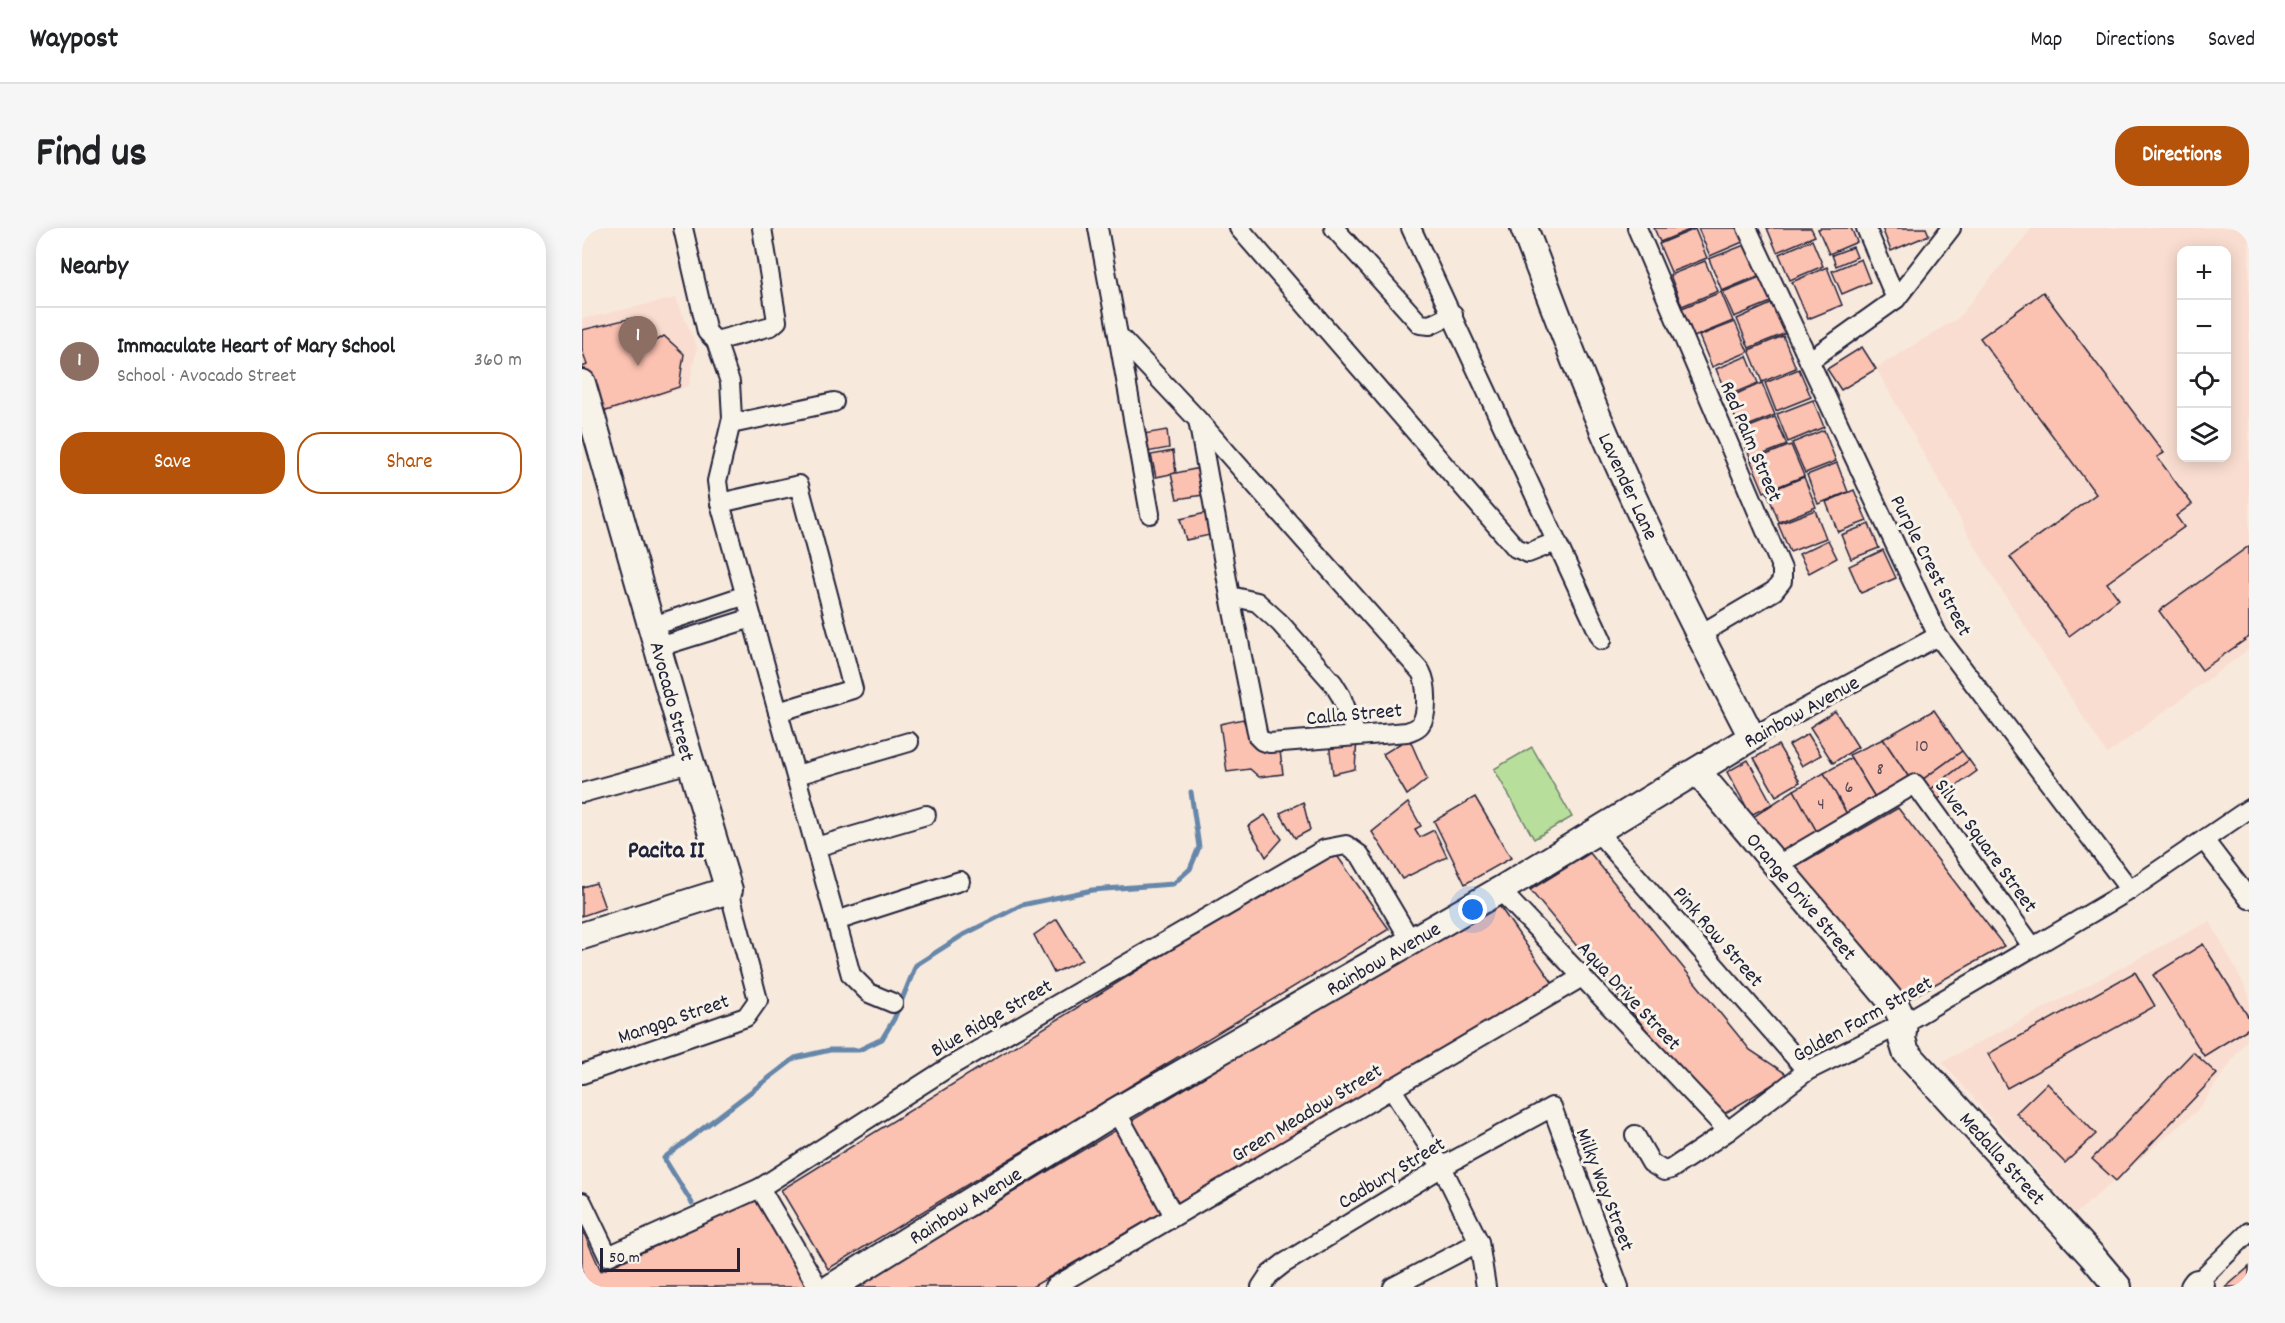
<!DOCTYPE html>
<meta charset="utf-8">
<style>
body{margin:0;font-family:Dekko,sans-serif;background:#f6f6f6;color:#202124}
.controls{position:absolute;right:18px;top:18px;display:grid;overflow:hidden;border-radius:12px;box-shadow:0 3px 15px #0003}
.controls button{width:54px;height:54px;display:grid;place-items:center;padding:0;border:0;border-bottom:2px solid #e0e0e0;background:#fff;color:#202124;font:30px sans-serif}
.scale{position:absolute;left:18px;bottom:15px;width:140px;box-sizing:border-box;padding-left:6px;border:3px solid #22223b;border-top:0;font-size:16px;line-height:21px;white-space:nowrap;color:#22223b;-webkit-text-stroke:4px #f7f3e8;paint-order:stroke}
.you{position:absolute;left:891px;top:682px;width:21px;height:21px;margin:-15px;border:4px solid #fff;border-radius:50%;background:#1a73e8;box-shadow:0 0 0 9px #1a73e833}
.badge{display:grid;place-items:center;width:39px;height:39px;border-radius:50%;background:#b45309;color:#fff;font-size:20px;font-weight:700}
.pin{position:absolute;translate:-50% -50px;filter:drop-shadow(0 2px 3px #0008)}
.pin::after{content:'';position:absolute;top:32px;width:21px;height:18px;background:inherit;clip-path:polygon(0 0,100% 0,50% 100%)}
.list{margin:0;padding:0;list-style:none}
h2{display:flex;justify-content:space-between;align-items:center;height:78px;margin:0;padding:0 24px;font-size:26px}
h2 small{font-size:20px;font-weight:400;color:#757577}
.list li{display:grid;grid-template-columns:39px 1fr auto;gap:18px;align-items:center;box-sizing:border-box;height:108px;padding:0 24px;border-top:2px solid #e0e0e0}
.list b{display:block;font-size:22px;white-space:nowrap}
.list p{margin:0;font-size:20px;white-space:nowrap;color:#757577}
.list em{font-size:20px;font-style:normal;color:#757577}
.actions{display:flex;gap:12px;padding:18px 24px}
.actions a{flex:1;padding:14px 0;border:2px solid #b45309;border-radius:24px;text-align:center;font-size:21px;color:#b45309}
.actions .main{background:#b45309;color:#fff}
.icon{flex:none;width:33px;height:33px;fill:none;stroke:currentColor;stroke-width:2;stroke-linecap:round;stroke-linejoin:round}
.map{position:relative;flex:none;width:1667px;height:1059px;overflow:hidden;border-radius:24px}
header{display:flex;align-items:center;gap:36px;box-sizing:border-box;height:84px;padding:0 30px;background:#fff;border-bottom:2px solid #e0e0e0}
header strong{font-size:28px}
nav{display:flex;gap:33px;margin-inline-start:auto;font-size:21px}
.intro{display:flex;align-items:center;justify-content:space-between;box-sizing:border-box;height:144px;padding:0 36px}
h1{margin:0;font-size:42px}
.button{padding:15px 27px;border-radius:24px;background:#b45309;color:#fff;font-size:21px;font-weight:700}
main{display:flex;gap:36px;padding:0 36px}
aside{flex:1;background:#fff;border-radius:24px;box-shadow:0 3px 15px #0003}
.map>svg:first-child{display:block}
</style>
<header>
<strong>Waypost</strong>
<nav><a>Map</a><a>Directions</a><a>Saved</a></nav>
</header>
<div class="intro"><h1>Find us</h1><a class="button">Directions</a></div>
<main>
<aside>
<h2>Nearby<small></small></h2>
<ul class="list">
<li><span class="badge" style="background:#8d6e63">1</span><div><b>Immaculate Heart of Mary School</b><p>School · Avocado Street</p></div><em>360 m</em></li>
</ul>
<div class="actions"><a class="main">Save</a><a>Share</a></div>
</aside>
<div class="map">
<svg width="1667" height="1059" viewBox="0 0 1667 1059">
<rect width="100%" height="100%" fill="#f8e9dd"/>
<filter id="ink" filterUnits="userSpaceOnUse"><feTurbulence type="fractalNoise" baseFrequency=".0167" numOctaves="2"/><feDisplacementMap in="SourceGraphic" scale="12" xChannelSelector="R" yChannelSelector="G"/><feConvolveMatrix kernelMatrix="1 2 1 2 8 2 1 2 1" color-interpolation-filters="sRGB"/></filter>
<g filter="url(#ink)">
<g fill="#f9ddd0" fill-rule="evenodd">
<path d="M1450 0H1667V421L1525 526 1405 339 1294 140 1376 90ZM1600 22H1644V230H1600Z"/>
<polygon points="94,70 115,119 107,158 17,188 0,170 0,91"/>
<polygon points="1628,693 1667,766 1667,808 1616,882 1493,986 1360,834"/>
</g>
<polygon fill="#b7de9a" stroke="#6c806a" stroke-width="1.5" points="950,519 990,589 952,611 912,541"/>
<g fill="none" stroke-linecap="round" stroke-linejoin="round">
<polyline stroke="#6687a9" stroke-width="5" points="110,975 82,930 213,830 248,822 277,822 300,811 312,791 334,737 381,707 440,677 510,662 591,656 608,641 617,619 609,564"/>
</g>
<g fill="#fbc1b1" stroke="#22223b" stroke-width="1.5">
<polygon points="1072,0 1112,0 1078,14"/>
<polygon points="1116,0 1157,0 1163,13 1128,28"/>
<polygon points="1185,0 1229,0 1233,8 1195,24"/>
<polygon points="1239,0 1269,0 1275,14 1247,26 1236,1"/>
<polygon points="1300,0 1344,0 1347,7 1309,23"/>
<polygon points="1113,1 1125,30 1089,44 1077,16"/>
<polygon points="1230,12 1241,38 1208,52 1197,26"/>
<polygon points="1165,16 1178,47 1140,63 1127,31"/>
<polygon points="1271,19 1275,29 1254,38 1250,27"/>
<polygon points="1279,31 1288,54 1260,66 1250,43"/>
<polygon points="1123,33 1136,63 1100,78 1088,47"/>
<polygon points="1245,39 1260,77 1226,91 1210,54"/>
<polygon points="1178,49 1189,74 1152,89 1141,64"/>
<polygon points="1139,64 1151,93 1112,109 1100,80"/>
<polygon points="1461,64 1582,225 1575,229 1610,276 1594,288 1602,299 1525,355 1537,371 1487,408 1428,329 1514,266 1398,110"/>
<polygon points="1191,75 1204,105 1167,120 1155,91"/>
<polygon points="50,90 66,118 82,108 102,126 97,159 18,185 0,147 0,139 5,137 0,121 0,102"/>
<polygon points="1153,94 1166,124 1130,139 1117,108"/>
<polygon points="1201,108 1214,140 1180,154 1167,122"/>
<polygon points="1280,119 1294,141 1259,162 1245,141"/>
<polygon points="1165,128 1176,155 1145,168 1134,141"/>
<polygon points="1217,141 1229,169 1194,183 1183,155"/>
<polygon points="1180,155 1193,187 1158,201 1145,170"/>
<polygon points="1231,172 1242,199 1206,214 1195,186"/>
<polygon points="1193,189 1205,217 1169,231 1157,203"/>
<polygon points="585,202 587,220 565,224 561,206"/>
<polygon points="1242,202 1254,233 1223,245 1210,215"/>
<polygon points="1209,217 1222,248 1182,264 1169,233"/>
<polygon points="591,223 594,245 574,249 569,227"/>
<polygon points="1255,235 1266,264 1236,276 1225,247"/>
<polygon points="618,240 621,267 595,271 589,246"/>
<polygon points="1222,249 1234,279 1197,294 1185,264"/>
<polygon points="1272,262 1285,293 1256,304 1244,274"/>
<polygon points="1233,282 1244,310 1208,324 1196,296"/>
<polygon points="624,285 628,307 604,312 598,291"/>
<polygon points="1287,296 1297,320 1269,331 1259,307"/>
<polygon points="1246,312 1255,330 1227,345 1217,326"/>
<polygon points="1667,318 1667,409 1620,442 1577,383"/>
<polygon points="1301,322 1314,350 1279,365 1267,338"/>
<polygon points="1352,482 1380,523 1340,552 1328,551 1301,511"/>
<polygon points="1253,483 1276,519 1251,535 1228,499"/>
<polygon points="661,491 668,508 698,523 701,546 677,549 668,541 645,544 638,496"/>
<polygon points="1226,506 1239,527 1220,538 1207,517"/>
<polygon points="827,510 845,551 825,567 801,526"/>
<polygon points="775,511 773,541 751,546 747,515"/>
<polygon points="1301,511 1328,551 1294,571 1267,527"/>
<polygon points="1196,517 1218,554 1194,568 1172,530"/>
<polygon points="1380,523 1387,532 1348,562 1340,552"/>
<polygon points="1269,530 1294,571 1266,588 1242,545"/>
<polygon points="1166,532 1190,576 1169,587 1145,544"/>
<polygon points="1387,532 1395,543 1355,572 1348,562"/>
<polygon points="1242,545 1266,588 1236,606 1212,562"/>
<polygon points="1212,562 1236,606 1199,626 1168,591"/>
<polygon points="893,569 929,630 883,656 852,593"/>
<polygon points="721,574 728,602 713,610 698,585"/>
<polygon points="826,575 839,598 833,601 838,609 852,602 865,629 820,651 790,604"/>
<polygon points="1316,580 1422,718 1321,774 1213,640"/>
<polygon points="683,587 700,611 684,629 666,598"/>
<polygon points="751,622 807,701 246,1041 199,962"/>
<polygon points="1008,625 1168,822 1206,847 1137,889 948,662"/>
<polygon points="14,655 23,680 0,688 0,659"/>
<polygon points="914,673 972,757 450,1059 274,1059"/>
<polygon points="475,691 500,732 472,745 452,707"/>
<polygon points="1621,716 1667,790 1667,800 1622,828 1571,747"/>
<polygon points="1553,744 1573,778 1425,860 1406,826"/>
<polygon points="1611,824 1635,846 1534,953 1510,931"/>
<polygon points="1465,855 1514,906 1483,935 1434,885"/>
<polygon points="177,971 228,1059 0,1059 0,1001 19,1043"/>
<polygon points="1667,1039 1667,1059 1644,1059"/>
</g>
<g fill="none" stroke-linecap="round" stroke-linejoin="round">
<g stroke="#22223b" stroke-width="22">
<g id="street">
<polyline points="101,0 125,104 134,113 148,154 150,190 135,253 138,275 269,747 287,765 311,775"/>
<path d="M516 0 536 107 616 192 839 444C845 455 847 486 838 497 835 501 830 502 825 504L688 515 680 513 676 509 648 368 616 192"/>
<polyline points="657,0 934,320 946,325 974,314"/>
<polyline points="752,0 838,96 848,97 871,86"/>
<polyline points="829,0 1020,412"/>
<polyline points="1055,0 1200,341 1200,353 1192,363 1117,407"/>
<polyline points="1165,0 1356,408 1548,662"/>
<polyline points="1284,0 1314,71"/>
<polyline points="536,107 568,286"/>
<polyline points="134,113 189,98 195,93 180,0"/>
<polyline points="1227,133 1314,71 1369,0"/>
<polyline points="149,196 252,174"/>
<polyline points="138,275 217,257 271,461 196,484"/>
<polyline points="648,368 675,374 698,395 751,455 759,468 774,507"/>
<polyline points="71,398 164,367"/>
<polyline points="77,419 170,390"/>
<polyline points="1170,509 1356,408"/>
<polyline points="215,547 327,514"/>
<polyline points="0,565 108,535"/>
<polyline points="1014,602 1225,843"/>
<polyline points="1622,612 1667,671"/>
<polyline points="234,619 344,587"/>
<polyline points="1194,638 1333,556 1450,718"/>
<polyline points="918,662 1146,903"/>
<polyline points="254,693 378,653"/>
<polyline points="0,846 164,789 176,772 147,662"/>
<polyline points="809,860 860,939 897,1014 904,1059"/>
<polyline points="534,883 592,988"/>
<polyline points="1053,907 1069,935 1082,943 1089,941 1146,903 1225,843 1322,795 1548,662 1667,581"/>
<polyline points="178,960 236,1059"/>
<polyline points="0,974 26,1028 178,960 367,839 743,621 764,617 778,627 829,713"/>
<polyline points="1615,1055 1667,1004"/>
<polyline points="472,1059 1000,749"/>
<polyline points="679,1059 687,1047 701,1036 860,939 970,879 1037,1059"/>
<polyline points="811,1059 897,1014"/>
</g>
</g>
<g stroke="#22223b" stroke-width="30">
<g id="secondary">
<path d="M0 155C49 324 95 494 147 662L0 708"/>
<polyline points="1115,543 1315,780 1322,795 1320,811 1324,824 1510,1028 1536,1059"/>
<path d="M250 1059 534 883 918 662 1170 509C1115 403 1061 297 1015 187 989 126 966 62 942 0"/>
<polyline points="1612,1059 1615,1055 1619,1059"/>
</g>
</g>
<use href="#street" stroke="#f7f3e8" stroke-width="18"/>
<use href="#secondary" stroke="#f7f3e8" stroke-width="26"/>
</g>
</g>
<g text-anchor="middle" stroke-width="6" stroke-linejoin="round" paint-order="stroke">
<g font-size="18" fill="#584a58">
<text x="1340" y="523">10</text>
<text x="1298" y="546">8</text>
<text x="1267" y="564">6</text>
<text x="1239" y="581">4</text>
</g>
<g font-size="21" fill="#22223b" stroke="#f7f3e8">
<text transform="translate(1170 213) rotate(67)" y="7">Red Palm Street</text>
<text transform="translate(1047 258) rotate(65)" y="7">Lavender Lane</text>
<text transform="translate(1350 337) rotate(63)" y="7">Purple Crest Street</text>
<text transform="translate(91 473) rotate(75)" y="7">Avocado Street</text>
<text transform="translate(1219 483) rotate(-29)" y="7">Rainbow Avenue</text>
<text transform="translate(772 485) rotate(-5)" y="7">Calla Street</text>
<text transform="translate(1405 617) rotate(54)" y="7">Silver Square Street</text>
<text transform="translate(1220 668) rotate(50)" y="7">Orange Drive Street</text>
<text transform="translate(1137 708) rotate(49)" y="7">Pink Row Street</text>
<text transform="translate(801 730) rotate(-30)" y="7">Rainbow Avenue</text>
<text transform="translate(1048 767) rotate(47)" y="7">Aqua Drive Street</text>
<text transform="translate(409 789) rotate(-30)" y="7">Blue Ridge Street</text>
<text transform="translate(91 790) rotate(-19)" y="7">Mangga Street</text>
<text transform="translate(1280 790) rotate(-29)" y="7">Golden Farm Street</text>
<text transform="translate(724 884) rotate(-31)" y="7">Green Meadow Street</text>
<text transform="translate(1421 930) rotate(48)" y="7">Medalla Street</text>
<text transform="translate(809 944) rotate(-31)" y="7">Cadbury Street</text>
<text transform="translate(1024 961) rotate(69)" y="7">Milky Way Street</text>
<text transform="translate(383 977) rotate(-32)" y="7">Rainbow Avenue</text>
</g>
<g font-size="24" font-weight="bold" fill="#22223b" stroke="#f7f3e8">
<text x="84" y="629">Pacita II</text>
</g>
</g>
</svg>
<div class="controls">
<button>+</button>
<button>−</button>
<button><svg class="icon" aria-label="locate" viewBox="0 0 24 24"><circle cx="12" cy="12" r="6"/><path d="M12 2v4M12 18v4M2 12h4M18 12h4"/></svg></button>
<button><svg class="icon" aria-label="layers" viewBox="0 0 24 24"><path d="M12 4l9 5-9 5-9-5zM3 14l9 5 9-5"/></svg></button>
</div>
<div class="scale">50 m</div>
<div class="you"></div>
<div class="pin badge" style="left:56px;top:138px;background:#8d6e63">1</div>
</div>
</main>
